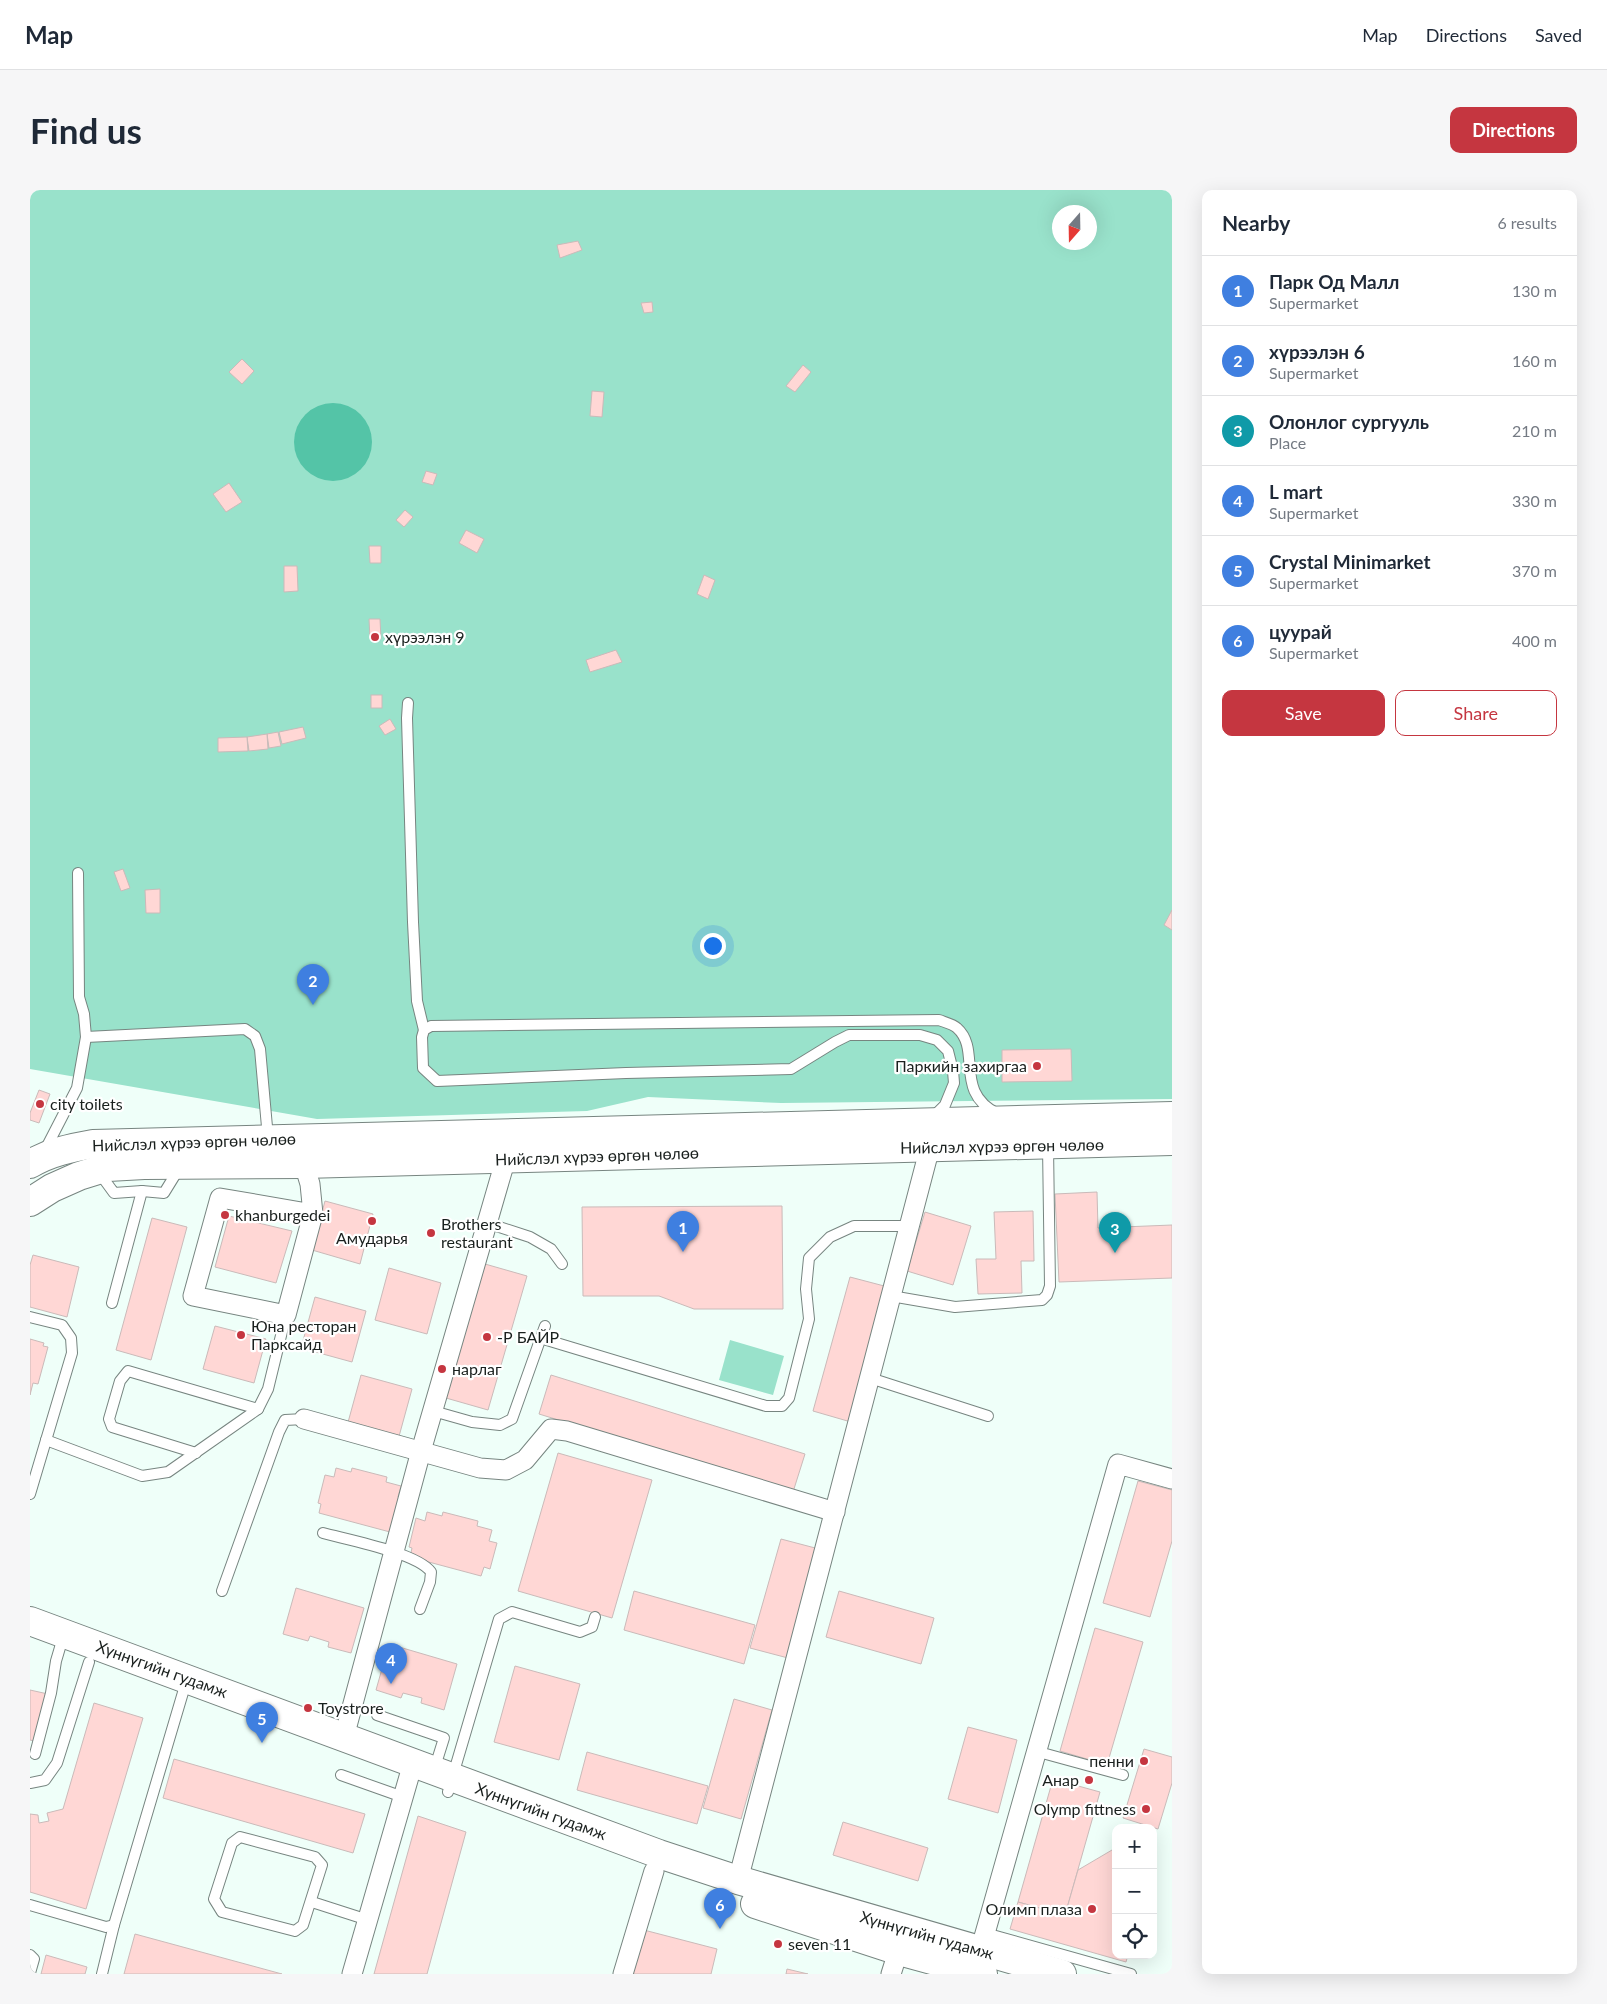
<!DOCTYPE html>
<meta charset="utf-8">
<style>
body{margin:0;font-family:Lato,sans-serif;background:#f6f6f7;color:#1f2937}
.controls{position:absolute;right:15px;bottom:15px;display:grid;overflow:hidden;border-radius:10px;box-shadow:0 5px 20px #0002}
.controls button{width:45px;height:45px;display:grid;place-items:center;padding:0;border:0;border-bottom:1px solid #e0e1e3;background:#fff;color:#1f2937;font:25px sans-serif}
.compass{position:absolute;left:1022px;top:15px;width:45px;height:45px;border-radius:50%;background:#fff;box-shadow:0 5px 20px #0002;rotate:200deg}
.you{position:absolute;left:682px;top:755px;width:18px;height:18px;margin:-12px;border:4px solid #fff;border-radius:50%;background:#1a73e8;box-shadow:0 0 0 8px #1a73e833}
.badge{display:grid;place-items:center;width:32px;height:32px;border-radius:50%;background:#c53640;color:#fff;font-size:16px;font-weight:700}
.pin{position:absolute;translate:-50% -41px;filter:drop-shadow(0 1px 2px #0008)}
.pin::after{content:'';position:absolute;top:26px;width:18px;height:15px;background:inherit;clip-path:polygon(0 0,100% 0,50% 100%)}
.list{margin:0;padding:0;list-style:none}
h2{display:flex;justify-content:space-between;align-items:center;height:65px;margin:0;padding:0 20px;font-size:21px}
h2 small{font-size:16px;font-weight:400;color:#747a83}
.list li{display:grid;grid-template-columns:32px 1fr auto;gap:15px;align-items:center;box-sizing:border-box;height:70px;padding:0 20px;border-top:1px solid #e0e1e3}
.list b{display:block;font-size:19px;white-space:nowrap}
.list p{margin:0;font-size:16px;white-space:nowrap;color:#747a83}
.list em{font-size:16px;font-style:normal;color:#747a83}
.actions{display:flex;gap:10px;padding:15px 20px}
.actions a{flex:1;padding:11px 0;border:1px solid #c53640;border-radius:10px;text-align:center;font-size:18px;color:#c53640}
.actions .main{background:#c53640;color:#fff}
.icon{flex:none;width:28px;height:28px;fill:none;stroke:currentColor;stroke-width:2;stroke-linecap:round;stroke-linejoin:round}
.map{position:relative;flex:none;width:1142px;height:1784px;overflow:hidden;border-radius:10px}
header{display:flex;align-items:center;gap:30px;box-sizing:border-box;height:70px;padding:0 25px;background:#fff;border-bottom:1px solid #e0e1e3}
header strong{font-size:24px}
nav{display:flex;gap:28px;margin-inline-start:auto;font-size:18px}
.intro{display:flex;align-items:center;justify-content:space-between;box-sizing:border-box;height:120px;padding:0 30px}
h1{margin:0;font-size:35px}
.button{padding:12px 22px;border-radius:10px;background:#c53640;color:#fff;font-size:18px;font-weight:700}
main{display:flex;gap:30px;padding:0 30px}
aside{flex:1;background:#fff;border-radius:10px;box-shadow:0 5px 20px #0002}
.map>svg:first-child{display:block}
</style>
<header>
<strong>Map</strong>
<nav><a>Map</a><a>Directions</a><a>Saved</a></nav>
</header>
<div class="intro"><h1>Find us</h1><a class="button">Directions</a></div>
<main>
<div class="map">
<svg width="1142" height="1784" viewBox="0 0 1142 1784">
<rect width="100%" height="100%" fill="#effff9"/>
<g fill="#99e2cb" fill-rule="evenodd">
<path d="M0 0H1142V909L751 913 618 907 557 921 287 929 0 879ZM1030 22H1060V52H1030Z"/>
<polygon points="700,1150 754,1166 743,1205 689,1190"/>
</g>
<circle fill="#54c4a7" cx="303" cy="252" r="39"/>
<g fill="#ffd7d5" stroke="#cabab9">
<polygon points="548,51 552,60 530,68 527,55"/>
<polygon points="622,112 623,122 614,123 611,113"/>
<polygon points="212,169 224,181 212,194 199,182"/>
<polygon points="773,175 781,182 765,202 756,196"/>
<polygon points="562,201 574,202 572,227 560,226"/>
<polygon points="396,281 407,284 403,295 392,292"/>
<polygon points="199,293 212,312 196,322 183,304"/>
<polygon points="375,320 383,327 374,337 366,330"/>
<polygon points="436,340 454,349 447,363 429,353"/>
<polygon points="339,356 351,356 351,373 340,373"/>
<polygon points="254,376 267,376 268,401 254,402"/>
<polygon points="674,385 685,390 678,409 667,404"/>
<polygon points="339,429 350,429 351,449 340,449"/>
<polygon points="586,460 592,472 560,482 556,470"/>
<rect x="341" y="505" width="11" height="13"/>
<polygon points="360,529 366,539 355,545 349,536"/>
<polygon points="273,537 276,548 252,554 249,542"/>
<polygon points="248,542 251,556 239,558 237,544"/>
<polygon points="237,544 238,559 219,561 217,547"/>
<polygon points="217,547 218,561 188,562 188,548"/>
<polygon points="93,679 100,698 91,701 84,682"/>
<polygon points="130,699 130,723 116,723 115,700"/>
<polygon points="1142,720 1142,740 1134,735"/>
<polygon points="1041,859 1042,891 972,892 972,860"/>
<polygon points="9,900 20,904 9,933 0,930 0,923"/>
<polygon points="1067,1002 1068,1038 1142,1035 1142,1088 1029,1092 1025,1004"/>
<polygon points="295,1011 343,1024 330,1074 282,1060"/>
<polygon points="752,1016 753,1119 664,1119 629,1106 553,1106 552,1017"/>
<polygon points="1003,1021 1004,1071 991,1071 992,1103 948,1104 946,1069 966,1069 964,1022"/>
<polygon points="895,1022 941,1036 923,1095 877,1081"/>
<polygon points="199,1026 262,1041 246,1093 185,1077"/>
<polygon points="122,1028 157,1037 121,1170 86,1160"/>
<polygon points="3,1065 49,1077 37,1127 0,1117 0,1075"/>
<polygon points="455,1074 497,1086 458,1220 416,1208"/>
<polygon points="359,1078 411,1093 397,1144 345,1130"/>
<polygon points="820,1087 858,1097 821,1232 783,1221"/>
<polygon points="285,1107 336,1121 322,1172 271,1158"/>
<polygon points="185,1136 236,1149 224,1193 173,1179"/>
<polygon points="0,1149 14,1153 13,1156 18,1157 8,1194 3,1193 0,1205"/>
<polygon points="331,1185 382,1199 368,1250 317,1236"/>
<polygon points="521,1185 775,1264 763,1302 509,1224"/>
<polygon points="528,1263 622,1290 582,1428 488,1401"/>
<polygon points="306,1278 321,1282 322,1278 357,1287 356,1292 371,1296 368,1307 376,1309 360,1342 289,1323 291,1314 288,1313 295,1285 304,1287"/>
<polygon points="1108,1291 1142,1300 1142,1351 1120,1427 1073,1413"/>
<polygon points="397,1322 412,1326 413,1322 448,1331 447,1336 462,1340 459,1351 467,1353 460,1379 454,1377 451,1386 380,1367 382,1358 379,1357 386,1328 395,1331"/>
<polygon points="751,1349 789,1359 758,1468 720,1458"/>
<polygon points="266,1398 334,1418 321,1463 298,1457 299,1452 280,1446 278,1451 253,1444"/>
<polygon points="604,1401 725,1435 714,1474 594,1440"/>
<polygon points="809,1401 904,1428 891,1474 796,1447"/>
<polygon points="1065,1438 1113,1452 1077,1575 1030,1561"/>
<polygon points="359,1454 427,1474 414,1520 391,1513 392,1508 373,1503 371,1508 346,1500"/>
<polygon points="485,1476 550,1494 529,1570 464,1552"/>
<polygon points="0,1500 18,1504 4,1551 0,1550"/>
<polygon points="704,1509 742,1520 711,1629 673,1618"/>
<polygon points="64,1513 113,1528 56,1719 0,1702 0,1624 8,1625 9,1633 19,1631 17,1623 33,1619"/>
<polygon points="938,1537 987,1550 968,1623 918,1609"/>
<polygon points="1114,1559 1142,1567 1142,1593 1128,1639 1093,1628"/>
<polygon points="557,1562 678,1596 667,1634 547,1600"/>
<polygon points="144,1569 335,1624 323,1663 133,1608"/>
<polygon points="1023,1589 1070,1602 1035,1725 988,1712"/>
<polygon points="388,1626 436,1642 397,1784 344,1784"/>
<polygon points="813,1632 898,1658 888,1691 803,1665"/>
<polygon points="1082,1660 1086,1661 1086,1765 1098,1765 1096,1772 980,1739 988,1712 1035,1725 1048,1680"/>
<polygon points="610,1739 687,1759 681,1784 598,1784"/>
<polygon points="105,1744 252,1784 94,1784"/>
<polygon points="16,1765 57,1777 55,1784 11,1784"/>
<polygon points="757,1779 778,1784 756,1784"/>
</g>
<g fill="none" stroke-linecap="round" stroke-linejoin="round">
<g stroke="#778580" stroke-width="12">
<g id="service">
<polyline points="378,513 377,528 383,732 387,811 394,840"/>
<polyline points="56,847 215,839 225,846 230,859 238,948"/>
<path d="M903 927 915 915 924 893 923 881 918 861 907 850 890 845H819L805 852 761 879 596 883 407 891 393 878 392 847 394 840 401 836 909 830C914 832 923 834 927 838 952 860 923 902 968 924"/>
<polyline points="14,962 47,898 56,847 54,824 49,807 48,683"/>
<polyline points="68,981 84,1003 112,1001 134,1003 150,977"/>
<polyline points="457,1033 500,1047 521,1059 532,1074"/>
<polyline points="861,1106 925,1117 1012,1110 1017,1105 1020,1096 1018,956"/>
<polyline points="82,1113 112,1001"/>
<polyline points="0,1127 32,1135 41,1148 42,1163 0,1304"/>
<polyline points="510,1148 736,1216 752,1216 759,1208 779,1129 776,1099 779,1068 800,1047 824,1036 880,1036"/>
<polyline points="840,1188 958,1226"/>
<polyline points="403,1221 442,1232 470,1235 482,1229 515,1136"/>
<polyline points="16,1250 112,1286 138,1282 228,1219 238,1199 256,1125"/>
<polyline points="166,1263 82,1237 79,1229 90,1191 98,1181 228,1219"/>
<path d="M293 1343C319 1350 387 1363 401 1382L400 1392 390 1419"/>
<polyline points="192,1401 249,1242 255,1230 274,1229"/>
<polyline points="347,1525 414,1548 404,1580"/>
<polyline points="1005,1561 1093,1585"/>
<polyline points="5,1564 21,1503 26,1471 34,1444"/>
<polyline points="311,1585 373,1607"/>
<polyline points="0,1593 15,1590 27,1573 59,1472"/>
<polyline points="418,1602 469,1429 482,1422 550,1442 562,1437 565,1427"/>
<polygon points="210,1647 285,1667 292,1675 273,1735 265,1741 192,1722 184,1709 202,1653"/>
<polyline points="282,1712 338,1730"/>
<polyline points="0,1715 76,1737 84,1735 157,1489"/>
<polyline points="955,1743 1101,1784"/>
<polyline points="0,1765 4,1769 0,1783"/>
<polyline points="72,1784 84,1735"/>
</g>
</g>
<g stroke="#778580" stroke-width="21">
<g id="minor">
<polyline points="274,974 280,994 283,1024 256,1125 163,1106 190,1008 283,1024"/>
<polyline points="274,1229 450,1278 476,1280 495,1270 521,1239 537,1241 805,1322"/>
<polyline points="314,1547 391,1261 476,968"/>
<polyline points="708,1690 900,957"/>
<polyline points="950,1761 1088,1274 1142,1289"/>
<polyline points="322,1784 383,1573"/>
<polyline points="593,1784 624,1681"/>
<polyline points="861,1784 872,1749"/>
</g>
</g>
<g stroke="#778580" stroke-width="30">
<g id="secondary">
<polyline points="0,1431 629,1664 708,1690 1032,1784"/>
<polyline points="725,1714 869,1761 953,1784"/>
</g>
</g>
<g stroke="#778580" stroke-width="30">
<g id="primary">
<path d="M0 974C20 962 41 958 63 954L1142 926"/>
<polyline points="0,1012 22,998 49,986 78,977 114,975 274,974 1142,951"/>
</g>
</g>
<use href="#service" stroke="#fff" stroke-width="10"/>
<use href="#minor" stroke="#fff" stroke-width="19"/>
<use href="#secondary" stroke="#fff" stroke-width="28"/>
<use href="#primary" stroke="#fff" stroke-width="28"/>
</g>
<g fill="#c53640" stroke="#fff" stroke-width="2">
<circle cx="345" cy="447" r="5"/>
<circle cx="1007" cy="876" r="5"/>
<circle cx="10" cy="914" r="5"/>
<circle cx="195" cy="1025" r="5"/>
<circle cx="342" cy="1031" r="5"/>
<circle cx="401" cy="1043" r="5"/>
<circle cx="211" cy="1145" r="5"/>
<circle cx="457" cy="1147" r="5"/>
<circle cx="412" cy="1179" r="5"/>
<circle cx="278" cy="1518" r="5"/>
<circle cx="1114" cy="1571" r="5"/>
<circle cx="1059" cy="1590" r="5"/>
<circle cx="1116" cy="1619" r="5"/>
<circle cx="1062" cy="1719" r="5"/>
<circle cx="748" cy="1754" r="5"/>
</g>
<g text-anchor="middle" stroke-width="4.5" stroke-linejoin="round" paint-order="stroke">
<g font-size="16" fill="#1a201e" stroke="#fff" text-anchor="start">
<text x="355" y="453">хүрээлэн 9</text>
<text x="997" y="882" text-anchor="end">Паркийн захиргаа</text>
<text x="20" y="920">city toilets</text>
<text x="205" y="1031">khanburgedei</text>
<text x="411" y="1040">Brothers<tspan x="411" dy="18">restaurant</tspan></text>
<text x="342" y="1054" text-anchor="middle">Амударья</text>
<text x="221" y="1142">Юна ресторан<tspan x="221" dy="18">Парксайд</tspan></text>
<text x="467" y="1153">-Р БАЙР</text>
<text x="422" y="1185">нарлаг</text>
<text x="288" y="1524">Toystrore</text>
<text x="1104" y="1577" text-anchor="end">пенни</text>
<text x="1049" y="1596" text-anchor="end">Анар</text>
<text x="1106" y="1625" text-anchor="end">Olymp fittness</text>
<text x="1052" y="1725" text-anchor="end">Олимп плаза</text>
<text x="758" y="1760">seven 11</text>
</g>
<g font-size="16" fill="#1a201e" stroke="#fff">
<text transform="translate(164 952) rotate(-2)" y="6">Нийслэл хүрээ өргөн чөлөө</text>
<text transform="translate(972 956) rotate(-1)" y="6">Нийслэл хүрээ өргөн чөлөө</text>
<text transform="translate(567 966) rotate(-2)" y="6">Нийслэл хүрээ өргөн чөлөө</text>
<text transform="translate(132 1479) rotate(20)" y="6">Хүннүгийн гудамж</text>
<text transform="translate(511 1621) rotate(20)" y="6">Хүннүгийн гудамж</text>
<text transform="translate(897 1745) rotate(16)" y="6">Хүннүгийн гудамж</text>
</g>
</g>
</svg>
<div class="controls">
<button>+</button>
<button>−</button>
<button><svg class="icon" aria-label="locate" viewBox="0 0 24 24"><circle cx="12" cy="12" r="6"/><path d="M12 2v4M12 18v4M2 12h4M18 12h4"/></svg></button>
</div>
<svg class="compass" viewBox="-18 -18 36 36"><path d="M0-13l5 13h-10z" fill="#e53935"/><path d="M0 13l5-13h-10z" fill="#747a83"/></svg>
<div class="you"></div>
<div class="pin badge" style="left:653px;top:1062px;background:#3f7fe0">1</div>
<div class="pin badge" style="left:283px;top:815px;background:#3f7fe0">2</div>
<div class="pin badge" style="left:1085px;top:1063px;background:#0f9aa8">3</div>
<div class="pin badge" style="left:361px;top:1494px;background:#3f7fe0">4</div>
<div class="pin badge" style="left:232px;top:1553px;background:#3f7fe0">5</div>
<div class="pin badge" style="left:690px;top:1739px;background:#3f7fe0">6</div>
</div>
<aside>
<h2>Nearby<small>6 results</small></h2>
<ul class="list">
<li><span class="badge" style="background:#3f7fe0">1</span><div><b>Парк Од Малл</b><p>Supermarket</p></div><em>130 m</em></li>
<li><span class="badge" style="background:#3f7fe0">2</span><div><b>хүрээлэн 6</b><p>Supermarket</p></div><em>160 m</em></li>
<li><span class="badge" style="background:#0f9aa8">3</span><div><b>Олонлог сургууль</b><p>Place</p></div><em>210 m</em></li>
<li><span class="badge" style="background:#3f7fe0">4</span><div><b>L mart</b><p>Supermarket</p></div><em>330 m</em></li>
<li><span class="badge" style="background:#3f7fe0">5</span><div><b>Crystal Minimarket</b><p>Supermarket</p></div><em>370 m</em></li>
<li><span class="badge" style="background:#3f7fe0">6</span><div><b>цуурай</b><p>Supermarket</p></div><em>400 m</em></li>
</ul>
<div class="actions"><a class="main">Save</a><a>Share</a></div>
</aside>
</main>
